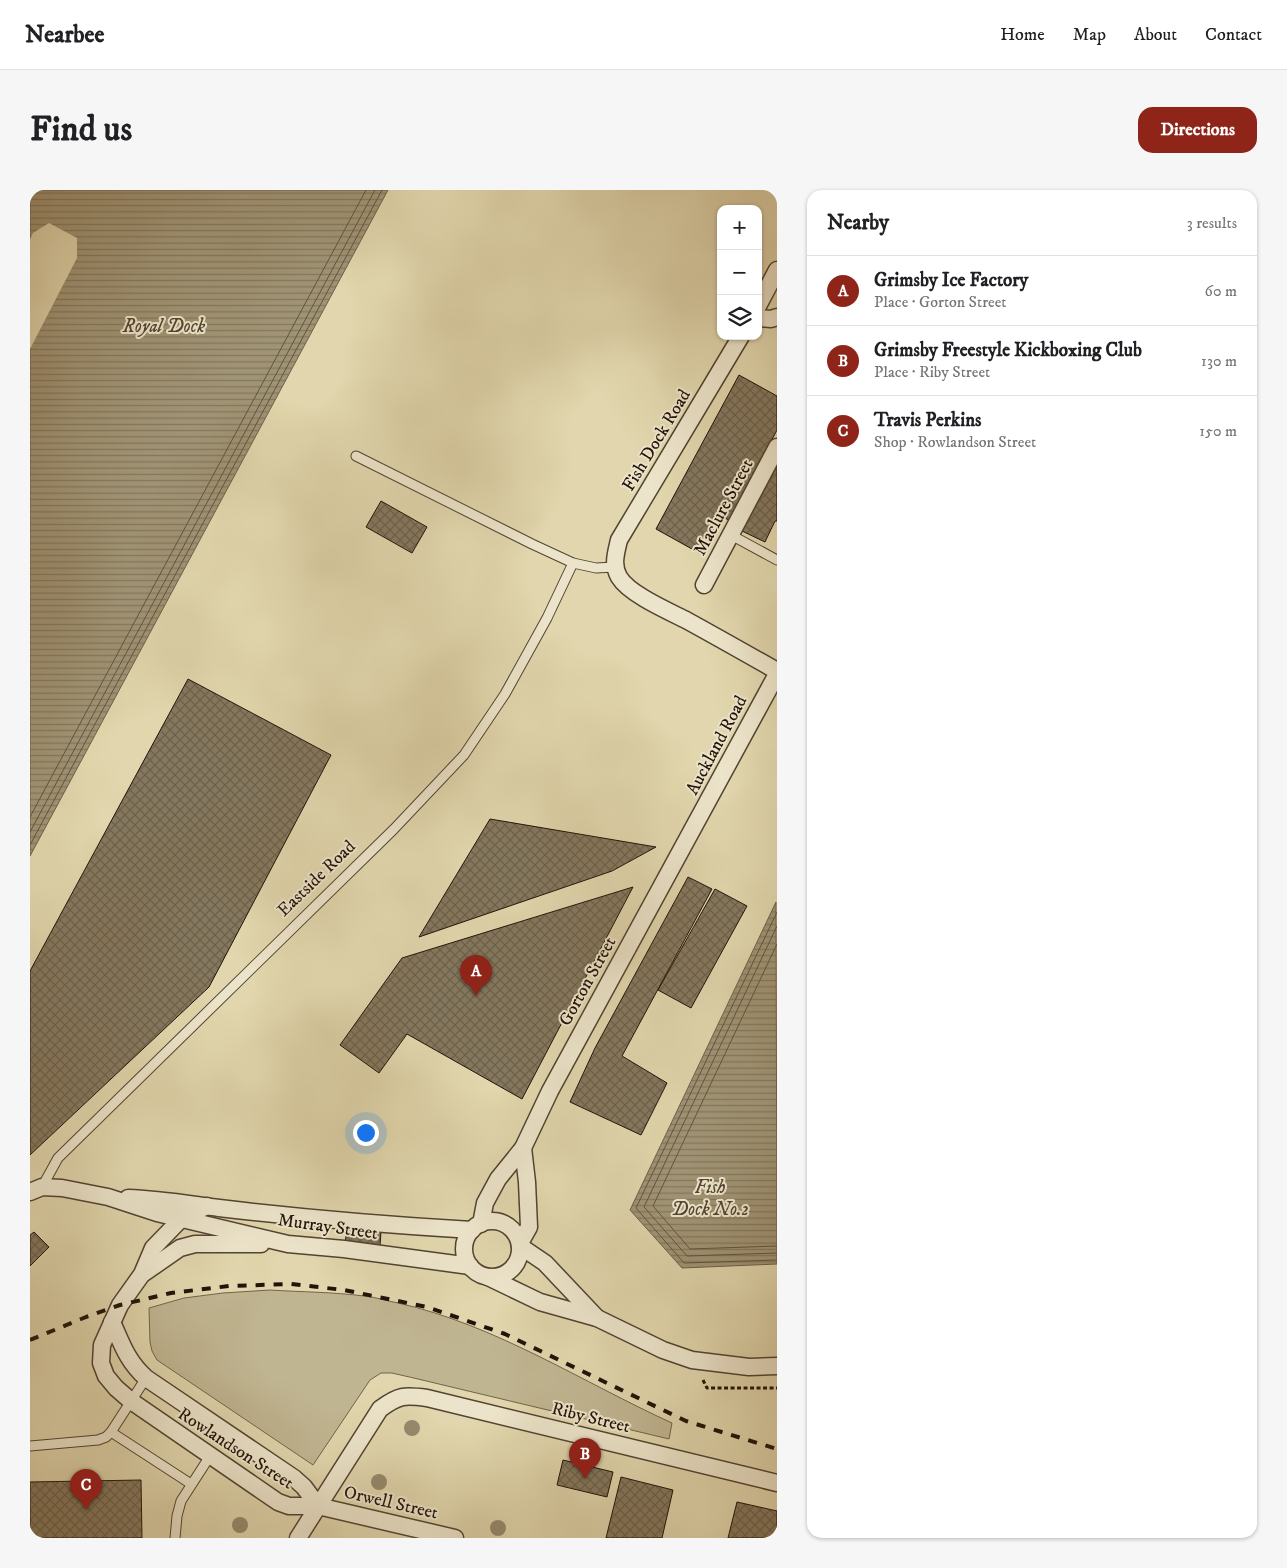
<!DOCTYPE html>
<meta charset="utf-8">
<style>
body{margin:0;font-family:"IM FELL DW Pica",serif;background:#f6f6f6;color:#202124}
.controls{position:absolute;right:15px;top:15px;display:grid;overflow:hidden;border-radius:10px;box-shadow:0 1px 4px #0004}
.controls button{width:45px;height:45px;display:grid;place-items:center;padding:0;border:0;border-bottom:1px solid #e0e0e0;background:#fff;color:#202124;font:25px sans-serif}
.you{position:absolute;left:335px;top:942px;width:18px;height:18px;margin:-12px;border:4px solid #fff;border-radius:50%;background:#1a73e8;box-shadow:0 0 0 8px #1a73e833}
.badge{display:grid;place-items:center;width:32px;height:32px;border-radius:50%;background:#8f2418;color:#fff;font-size:16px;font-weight:700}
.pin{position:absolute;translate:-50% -41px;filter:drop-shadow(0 1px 2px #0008)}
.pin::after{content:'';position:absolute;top:26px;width:18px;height:15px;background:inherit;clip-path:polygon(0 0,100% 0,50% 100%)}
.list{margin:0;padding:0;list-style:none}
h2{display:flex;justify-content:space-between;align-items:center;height:65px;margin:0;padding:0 20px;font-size:21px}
h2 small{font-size:16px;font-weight:400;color:#757577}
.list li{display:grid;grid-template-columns:32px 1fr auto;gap:15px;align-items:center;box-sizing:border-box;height:70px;padding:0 20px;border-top:1px solid #e0e0e0}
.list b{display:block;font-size:19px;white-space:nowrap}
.list p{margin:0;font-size:16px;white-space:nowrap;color:#757577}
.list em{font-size:16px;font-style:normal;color:#757577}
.icon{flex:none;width:28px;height:28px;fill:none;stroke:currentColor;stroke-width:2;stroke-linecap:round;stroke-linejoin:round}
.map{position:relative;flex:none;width:747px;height:1348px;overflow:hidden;border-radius:15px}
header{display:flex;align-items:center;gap:30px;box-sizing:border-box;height:70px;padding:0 25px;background:#fff;border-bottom:1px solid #e0e0e0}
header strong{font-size:24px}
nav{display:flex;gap:28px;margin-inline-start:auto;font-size:18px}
.intro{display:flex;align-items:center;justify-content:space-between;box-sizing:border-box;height:120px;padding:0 30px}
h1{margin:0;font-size:35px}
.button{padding:12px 22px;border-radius:15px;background:#8f2418;color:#fff;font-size:18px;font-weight:700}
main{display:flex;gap:30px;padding:0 30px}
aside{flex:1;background:#fff;border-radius:15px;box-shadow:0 1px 4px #0004}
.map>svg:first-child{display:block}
</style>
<header>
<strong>Nearbee</strong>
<nav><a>Home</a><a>Map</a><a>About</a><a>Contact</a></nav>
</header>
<div class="intro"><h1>Find us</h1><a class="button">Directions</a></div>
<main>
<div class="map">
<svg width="747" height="1348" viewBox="0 0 747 1348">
<defs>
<pattern id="water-rules" width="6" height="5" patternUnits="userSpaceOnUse" patternTransform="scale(1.25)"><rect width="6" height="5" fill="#a09475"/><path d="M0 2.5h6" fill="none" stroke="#82785e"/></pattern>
<pattern id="building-cross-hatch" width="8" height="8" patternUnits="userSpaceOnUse" patternTransform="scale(1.25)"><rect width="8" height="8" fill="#85785e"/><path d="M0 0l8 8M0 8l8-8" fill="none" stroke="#6c614c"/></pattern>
</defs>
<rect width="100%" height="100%" fill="#e1d6ad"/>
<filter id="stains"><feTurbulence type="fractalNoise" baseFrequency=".004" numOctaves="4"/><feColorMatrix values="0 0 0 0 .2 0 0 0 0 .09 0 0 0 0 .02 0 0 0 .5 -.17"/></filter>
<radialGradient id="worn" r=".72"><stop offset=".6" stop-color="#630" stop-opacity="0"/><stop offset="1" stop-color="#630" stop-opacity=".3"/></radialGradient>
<path fill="#c0b591" stroke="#70644c" d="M240 1100C271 1102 303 1102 334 1106 346 1107 357 1111 368 1113 466 1135 552 1192 642 1233L639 1249 388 1189 362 1183H351L340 1190 283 1275 127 1170 122 1161 120 1152 119 1118 154 1108 193 1103Z"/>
<g fill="url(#water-rules)" stroke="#6d6049">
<polygon points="0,0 358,0 0,666"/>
<polygon points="746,712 747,1074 652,1078 600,1020"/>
</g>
<polygon fill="#e1d6ad" points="19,33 47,48 47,68 0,159 0,49 3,43"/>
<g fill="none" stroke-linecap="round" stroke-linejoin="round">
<g stroke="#60543e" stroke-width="1">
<polyline points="0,627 336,0"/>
<polyline points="0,642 345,0"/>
<polyline points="0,655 352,0"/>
<polyline points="747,722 606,1018 654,1073 747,1070"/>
<polyline points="747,736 614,1017 657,1066 747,1063"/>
<polyline points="747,754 623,1016 660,1059 747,1056"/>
</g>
</g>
<g fill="url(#building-cross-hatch)" stroke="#211308">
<polygon points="709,185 747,206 747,240 699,330 690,326 671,364 626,339"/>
<polygon points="747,276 747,331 745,331 735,352 712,341"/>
<polygon points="351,311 397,337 382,363 336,337"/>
<polygon points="158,489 301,565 179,797 0,965 0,781"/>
<polygon points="460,629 626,657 582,681 389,747"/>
<polygon points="658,687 682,699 592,866 637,893 611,945 540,912 565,858"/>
<polygon points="603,697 492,909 377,844 349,883 310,855 372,768"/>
<polygon points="685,699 717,716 661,818 628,800"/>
<polygon points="317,1038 351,1041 350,1056 315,1054"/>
<polygon points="4,1042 19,1057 0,1076 0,1045"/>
<polygon points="533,1270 583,1282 577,1307 527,1295"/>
<polygon points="591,1287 643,1300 632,1348 576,1348"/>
<polygon points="111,1290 112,1348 0,1348 0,1292"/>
<polygon points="707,1312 747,1321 747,1348 698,1348"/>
</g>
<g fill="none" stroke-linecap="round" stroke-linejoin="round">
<g stroke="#514431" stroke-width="11">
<g id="lane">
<polyline points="326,266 502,354 543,373 566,378 585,377"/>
<polyline points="701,345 747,370"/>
<polyline points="12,997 28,968 364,639 434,565 475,504 517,428 543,373"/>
<polyline points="81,1242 161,1294"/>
<polyline points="0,1256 68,1250 76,1247 81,1242 116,1188"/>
<polyline points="145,1348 147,1326 151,1311 180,1266"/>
</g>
</g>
<g stroke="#514431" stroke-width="19">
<g id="street">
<polyline points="728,116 747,80"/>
<polyline points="728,128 741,129 747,127"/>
<path d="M711 146 589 350C586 363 582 375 589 387 599 404 638 421 656 430 687 447 717 464 747 481"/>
<polyline points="674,395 747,257"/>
<polyline points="0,1002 12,997 32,998 78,1007 127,1023 258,1054 314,1059 440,1076"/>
<path d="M98 1008C129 1009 158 1014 189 1018 273 1028 357 1035 442 1040"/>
<polyline points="177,1016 152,1028 123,1058 112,1084 90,1115 72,1155 71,1173 76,1186 86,1198 101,1211 248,1312 259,1316 288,1316 425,1348"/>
<circle cx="462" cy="1059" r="28"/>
<polyline points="451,1034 455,1013 468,989 493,958 520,901 747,484"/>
<polyline points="490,1053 499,1037 497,992 493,958"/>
<polyline points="490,1056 515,1073 567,1128"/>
<polyline points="114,1083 150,1058 165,1054 231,1054"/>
<polyline points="458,1087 510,1112 567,1128 633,1160 662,1170 719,1177 747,1176"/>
<path d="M82 1132C92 1154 97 1171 116 1188L264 1288 274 1297 288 1316"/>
<path d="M268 1348 350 1219C369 1205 374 1205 397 1208L747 1293"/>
</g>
</g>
<polyline stroke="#211308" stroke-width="3" stroke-dasharray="4 2.5" stroke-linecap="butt" points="673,1190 677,1198 747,1198"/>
<use href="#lane" stroke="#ece4ca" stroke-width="9"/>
<use href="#street" stroke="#ece4ca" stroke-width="16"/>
<polyline stroke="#211308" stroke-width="4" stroke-dasharray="9 9" stroke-linecap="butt" points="0,1150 56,1127 90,1115 141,1103 199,1096 261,1094 314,1100 397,1117 475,1144 656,1231 747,1259"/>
</g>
<g fill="#968a6d">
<circle cx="382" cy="1238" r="8"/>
<circle cx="349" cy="1292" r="8"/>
<circle cx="210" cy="1335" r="8"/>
<circle cx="468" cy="1338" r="8"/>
</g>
<g text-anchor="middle" stroke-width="4" stroke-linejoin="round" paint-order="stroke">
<g font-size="18" fill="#211308" stroke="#ece4ca">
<text transform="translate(626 250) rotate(-59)" y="6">Fish Dock Road</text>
<text transform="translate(693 317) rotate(-62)" y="6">Maclure Street</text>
<text transform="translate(686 555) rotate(-62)" y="6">Auckland Road</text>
<text transform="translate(286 688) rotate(-44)" y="6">Eastside Road</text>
<text transform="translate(557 791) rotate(-61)" y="6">Gorton Street</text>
<text transform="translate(298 1036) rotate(8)" y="6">Murray Street</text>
<text transform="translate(561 1227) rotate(14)" y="6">Riby Street</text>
<text transform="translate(206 1258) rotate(33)" y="6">Rowlandson Street</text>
<text transform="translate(361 1312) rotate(13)" y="6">Orwell Street</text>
</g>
<g font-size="19" font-style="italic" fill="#544734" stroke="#ece4ca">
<text x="134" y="142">Royal Dock</text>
<text x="680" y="1003">Fish<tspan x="680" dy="22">Dock No.2</tspan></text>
</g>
</g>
<rect width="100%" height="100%" filter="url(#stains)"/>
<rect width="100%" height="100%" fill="url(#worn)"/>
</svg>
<div class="controls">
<button>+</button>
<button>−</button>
<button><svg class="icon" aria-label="layers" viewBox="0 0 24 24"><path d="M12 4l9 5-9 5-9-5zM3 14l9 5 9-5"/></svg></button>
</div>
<div class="you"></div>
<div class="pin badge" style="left:446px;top:806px">A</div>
<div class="pin badge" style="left:555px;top:1289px">B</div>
<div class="pin badge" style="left:56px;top:1320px">C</div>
</div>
<aside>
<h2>Nearby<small>3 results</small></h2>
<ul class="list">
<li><span class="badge">A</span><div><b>Grimsby Ice Factory</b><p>Place · Gorton Street</p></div><em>60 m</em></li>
<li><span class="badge">B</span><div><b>Grimsby Freestyle Kickboxing Club</b><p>Place · Riby Street</p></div><em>130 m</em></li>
<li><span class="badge">C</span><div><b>Travis Perkins</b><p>Shop · Rowlandson Street</p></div><em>150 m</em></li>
</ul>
</aside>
</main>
